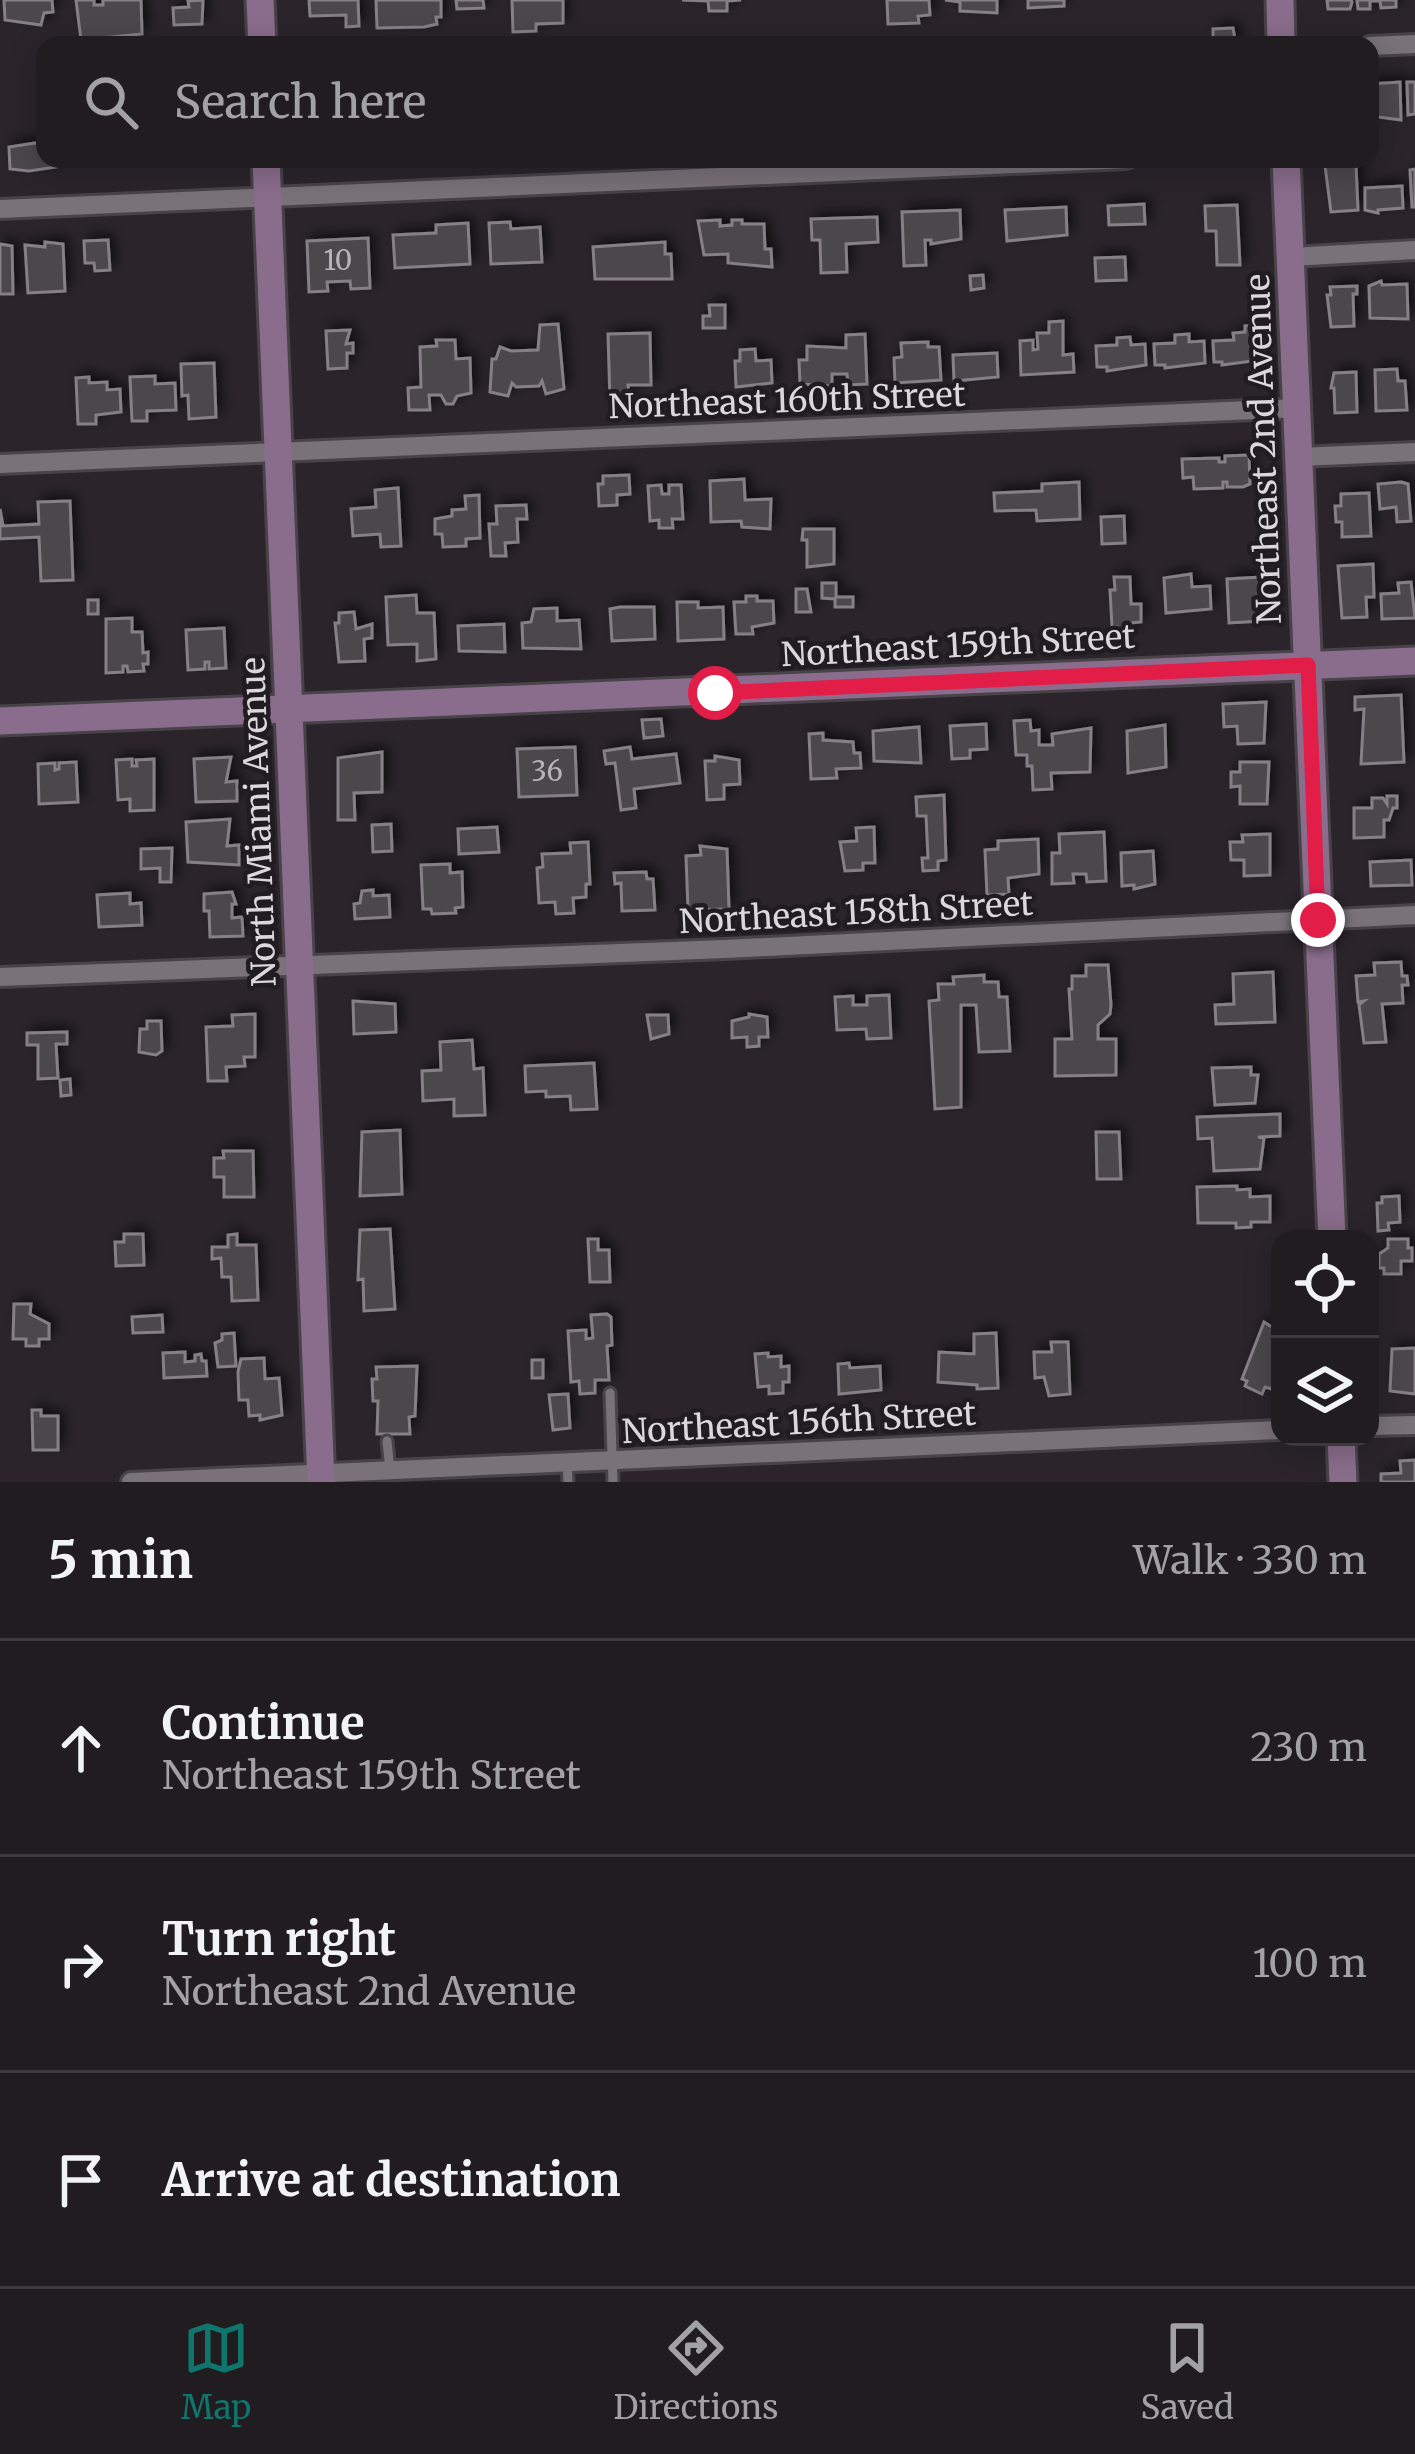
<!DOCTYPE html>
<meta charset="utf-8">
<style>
body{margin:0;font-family:Merriweather,serif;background:#2d292d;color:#f1f3f6}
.controls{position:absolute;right:36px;bottom:36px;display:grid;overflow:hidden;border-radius:24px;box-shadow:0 6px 30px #0003}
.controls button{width:108px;height:108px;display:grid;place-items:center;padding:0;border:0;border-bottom:3px solid #3d3a3e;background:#201c20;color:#f1f3f6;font:60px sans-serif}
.stop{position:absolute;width:36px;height:36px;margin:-27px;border:9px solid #e11d48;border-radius:50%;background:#fff}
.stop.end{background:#e11d48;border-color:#fff;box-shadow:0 3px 12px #0008}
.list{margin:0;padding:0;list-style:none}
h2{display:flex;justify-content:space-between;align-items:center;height:156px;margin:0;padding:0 48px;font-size:51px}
h2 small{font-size:39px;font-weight:400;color:#a2a1a5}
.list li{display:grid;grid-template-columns:78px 1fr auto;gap:36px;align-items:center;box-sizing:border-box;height:216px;padding:0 48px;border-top:3px solid #3d3a3e}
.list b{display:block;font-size:45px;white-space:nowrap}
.list p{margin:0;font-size:39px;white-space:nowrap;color:#a2a1a5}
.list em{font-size:39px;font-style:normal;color:#a2a1a5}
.icon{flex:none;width:66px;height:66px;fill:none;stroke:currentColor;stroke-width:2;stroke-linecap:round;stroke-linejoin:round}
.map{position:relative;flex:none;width:1415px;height:1482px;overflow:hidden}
.search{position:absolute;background:#201c20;box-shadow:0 6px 30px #0003;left:36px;right:36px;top:36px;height:132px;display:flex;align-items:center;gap:30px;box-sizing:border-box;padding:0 42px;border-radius:24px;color:#a2a1a5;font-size:45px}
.sheet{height:804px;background:#201c20}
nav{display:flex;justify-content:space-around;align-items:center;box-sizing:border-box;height:168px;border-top:3px solid #3d3a3e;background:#201c20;font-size:33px;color:#a2a1a5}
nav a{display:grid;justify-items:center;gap:6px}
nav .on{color:#0f766e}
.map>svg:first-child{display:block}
</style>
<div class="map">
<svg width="1415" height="1482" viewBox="0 0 1415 1482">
<defs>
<filter id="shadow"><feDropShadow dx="5.5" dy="-5.5" stdDeviation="6" flood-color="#0009"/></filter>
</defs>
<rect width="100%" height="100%" fill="#2b252b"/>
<g fill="#4c464c" stroke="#867f86" stroke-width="3" filter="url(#shadow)">
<polygon points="4,0 52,0 53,12 44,13 41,25 5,20"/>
<polygon points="76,0 94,0 94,5 103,5 103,0 141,0 142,34 81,40"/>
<polygon points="203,0 202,24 174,25 173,8 189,7 188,1"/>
<polygon points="309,0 358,0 359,26 346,27 346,15 310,16"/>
<polygon points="376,0 441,0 441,17 436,17 437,24 424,27 377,28"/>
<polygon points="456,0 483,0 484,8 457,9"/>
<polygon points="512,0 563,0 563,23 536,24 536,31 513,32"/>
<polygon points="682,0 741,0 727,1 727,11 709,11 708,1"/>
<polygon points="887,0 929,0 930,15 918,16 919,23 888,24"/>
<polygon points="945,0 997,0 997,13 960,11 960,2"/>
<polygon points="1028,0 1064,0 1064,6 1028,8"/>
<polygon points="1327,0 1351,0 1352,2 1350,9 1328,9"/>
<polygon points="1357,0 1396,0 1396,7 1381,8 1380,1 1370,1 1370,9 1358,9"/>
<polygon points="1233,28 1236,45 1213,45 1213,29"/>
<polygon points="1400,82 1401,120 1370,116 1370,84"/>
<polygon points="1407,82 1415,82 1415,114 1408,115"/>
<polygon points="35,143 45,145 45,159 55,159 56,167 29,171 10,169 9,147"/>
<polygon points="1356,165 1358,210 1331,212 1325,166"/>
<polygon points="1415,169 1415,207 1412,207 1410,170"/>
<polygon points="1402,186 1403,208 1378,210 1378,213 1365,210 1365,188"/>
<polygon points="1144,204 1145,224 1109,225 1108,206"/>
<polygon points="1237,205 1240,265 1217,265 1216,231 1206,231 1205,206"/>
<polygon points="1066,207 1067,235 1007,241 1005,210"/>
<polygon points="960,210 961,239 931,244 931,240 925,240 926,265 904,266 902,212"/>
<polygon points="877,217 878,242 846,244 847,272 821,273 820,240 812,240 811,219"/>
<polygon points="720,220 720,226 732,225 732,220 742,220 742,224 764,224 765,249 771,249 772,267 728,263 728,254 704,255 698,221"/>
<polygon points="510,222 511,229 540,227 542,262 491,264 489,223"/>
<polygon points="468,223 470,264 395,268 393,235 436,233 436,225"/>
<polygon points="368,238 370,288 351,289 350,281 327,282 328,291 309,292 307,241"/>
<polygon points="108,240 110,270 95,271 94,263 85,263 84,241"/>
<polygon points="45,242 63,244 65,291 28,293 25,245 45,247"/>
<polygon points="665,242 665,254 671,254 672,279 595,279 593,247"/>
<polygon points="0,244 12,246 13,294 0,294"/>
<polygon points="1125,257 1126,280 1096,281 1095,258"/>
<polygon points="983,275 984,288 971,290 970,276"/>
<polygon points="1381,281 1382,285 1407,284 1408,319 1370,318 1369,286"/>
<polygon points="1357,286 1357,294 1353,294 1354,326 1331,327 1327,295 1331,295 1330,287"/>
<polygon points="709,305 725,305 725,328 703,328 703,316 710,316"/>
<polygon points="1063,321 1063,355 1073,354 1074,372 1021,375 1020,341 1033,340 1033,350 1038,349 1037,333 1049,333 1049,322"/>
<polygon points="558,324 564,389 546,394 542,381 539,386 516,387 512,383 508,396 490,392 492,359 496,359 500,347 511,351 538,350 540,325"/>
<polygon points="1258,325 1260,360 1222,365 1222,362 1214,362 1213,341 1234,340 1233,333 1245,332 1245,326"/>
<polygon points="350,330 346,344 353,343 353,353 347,353 347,368 328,369 326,331"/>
<polygon points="650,333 651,385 628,385 629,401 610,401 608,334"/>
<polygon points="865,334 867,384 848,385 847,374 832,374 832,386 800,384 799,360 807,360 807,346 846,348 846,335"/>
<polygon points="1189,334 1189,342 1204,341 1205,363 1165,368 1165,365 1155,365 1154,344 1175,343 1175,335"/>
<polygon points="1130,337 1131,345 1145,344 1146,365 1107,371 1107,367 1097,367 1096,346 1117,345 1117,338"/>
<polygon points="436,340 455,340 456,359 470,358 471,393 457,396 453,404 446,404 441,395 429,395 430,410 409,410 408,388 421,387 420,347 437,346"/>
<polygon points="928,342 928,347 939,347 941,380 895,383 894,358 902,357 901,343"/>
<polygon points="755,349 756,361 771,360 772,383 736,387 735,361 740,361 740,350"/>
<polygon points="997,353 998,377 954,381 953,355"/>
<polygon points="214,363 216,417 189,419 188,395 182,396 181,364"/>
<polygon points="1397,369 1398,381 1405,381 1407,410 1376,411 1375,370"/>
<polygon points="1356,372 1357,412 1335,413 1334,388 1331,388 1334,373"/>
<polygon points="155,376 155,384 175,383 176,410 147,411 147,421 132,421 130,377"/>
<polygon points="89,377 89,383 107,382 107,390 120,389 121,412 96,415 96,424 78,424 76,378"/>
<polygon points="1249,455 1250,484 1243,487 1227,487 1227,482 1223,482 1223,488 1194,489 1193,477 1183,478 1182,459 1219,458 1219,462 1225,462 1225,456"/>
<polygon points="629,475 630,494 617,495 617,505 599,506 598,484 603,484 603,476"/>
<polygon points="744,479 745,500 771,499 770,529 742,527 741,521 711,522 710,481"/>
<polygon points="1079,482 1080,519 1037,521 1036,510 995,511 994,493 1042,491 1042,484"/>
<polygon points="1401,482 1408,484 1411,521 1397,522 1396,507 1380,509 1378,484"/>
<polygon points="661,485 662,494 669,494 669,485 681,485 683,519 672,519 673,528 659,528 659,520 650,521 648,486"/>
<polygon points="398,488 401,546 381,547 380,534 353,536 351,509 376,507 375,490"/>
<polygon points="1369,493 1371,536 1342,537 1342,522 1336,522 1335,506 1341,506 1341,494"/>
<polygon points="479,495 480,538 466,539 466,546 443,547 442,534 435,534 435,519 452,516 452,510 466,509 465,496"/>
<polygon points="70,501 73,580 41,581 39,537 0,539 0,509 3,526 39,524 38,502"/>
<polygon points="526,505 527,519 517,519 518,542 505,543 506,556 491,556 489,524 497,524 496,506"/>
<polygon points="1124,516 1125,543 1102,544 1101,517"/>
<polygon points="803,529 834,529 834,564 807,567 807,540 802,540"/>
<polygon points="1373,564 1374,597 1366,597 1367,617 1342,618 1338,566"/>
<polygon points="1191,574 1192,587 1210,586 1211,609 1166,613 1164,578"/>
<polygon points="1114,577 1130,577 1131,604 1141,604 1141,622 1130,623 1131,632 1117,632 1117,627 1112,627 1110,590 1115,590"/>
<polygon points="1261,577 1263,621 1229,623 1227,579"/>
<polygon points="1411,582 1415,618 1382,619 1381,594 1399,593 1398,583"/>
<polygon points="822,583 836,583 836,597 853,597 853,607 835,607 835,599 822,598"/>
<polygon points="796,589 807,589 811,612 796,612"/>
<polygon points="416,595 417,613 434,613 436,659 417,661 417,644 388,645 386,597"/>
<polygon points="746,596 757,596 757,601 773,601 774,623 752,627 753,634 736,634 734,602 746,602"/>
<rect x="88" y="600" width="10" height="14"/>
<polygon points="677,602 698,602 698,608 723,607 724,639 678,641"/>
<polygon points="620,607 654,607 655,639 612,641 610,609"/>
<polygon points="557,608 557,621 579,620 581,649 523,648 522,623 531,622 534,609"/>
<polygon points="354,612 356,629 372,624 372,638 364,639 365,661 339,662 335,623 339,623 339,613"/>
<polygon points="132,618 132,632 142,632 143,653 148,652 148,664 143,664 144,671 128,672 127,666 123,666 123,672 106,673 106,619"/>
<polygon points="504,624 505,652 459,651 458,626"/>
<polygon points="224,628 226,668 209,669 209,662 205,662 205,669 188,670 186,630"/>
<polygon points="1401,695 1404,762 1361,764 1364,709 1355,710 1355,697"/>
<polygon points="1266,702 1264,743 1238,744 1237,726 1224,727 1223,704"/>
<polygon points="661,719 663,736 644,738 642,720"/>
<polygon points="1030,720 1031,731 1039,730 1039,745 1053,745 1052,734 1091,728 1090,772 1051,773 1052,789 1033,790 1032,766 1027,766 1027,755 1016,755 1014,721"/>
<polygon points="986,724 987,749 970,750 970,758 952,759 950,726"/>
<polygon points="1165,725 1166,767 1128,773 1127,731"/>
<polygon points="919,727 921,763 874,761 873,731"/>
<polygon points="823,733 823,740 853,742 854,753 860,753 861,768 836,769 837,778 811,779 809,734"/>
<polygon points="575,747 577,795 519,797 517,749"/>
<polygon points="630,747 632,759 676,754 680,783 634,789 636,808 621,810 615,763 606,764 604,751"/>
<polygon points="382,752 382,792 354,793 355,820 338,820 338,758"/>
<polygon points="715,756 739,760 740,784 724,785 724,799 707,800 705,761 715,761"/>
<polygon points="231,757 226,782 237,781 237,801 196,802 194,759"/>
<polygon points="132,759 132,766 137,766 136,760 154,759 154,810 130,811 130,799 118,800 116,760"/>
<polygon points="76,762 78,802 39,804 38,764 55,763 55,770 59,769 59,763"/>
<polygon points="1240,762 1269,762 1267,804 1240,804 1240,786 1231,787 1231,772 1240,772"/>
<polygon points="944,795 946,860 938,861 938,870 923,871 922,858 928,858 926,816 917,816 916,797"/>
<polygon points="1387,796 1397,796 1397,808 1393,808 1389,820 1384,820 1384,837 1354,838 1354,808 1372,808 1372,798 1383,798 1387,804"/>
<polygon points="230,819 227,846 239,845 239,865 188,862 186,822"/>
<polygon points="391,824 392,851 373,852 372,825"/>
<polygon points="497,827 499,852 459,854 458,829"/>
<polygon points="874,827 875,863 863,863 863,870 845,871 840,842 857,841 856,828"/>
<polygon points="1104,832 1106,881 1087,882 1086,874 1073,874 1074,883 1052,884 1052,853 1060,853 1059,834"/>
<polygon points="1270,834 1270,875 1244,876 1244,860 1231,860 1230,842 1243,842 1242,835"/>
<polygon points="1038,839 1039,874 1008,878 1009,894 987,895 985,850 998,849 998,841"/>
<polygon points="588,842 590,884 586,884 586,897 573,898 574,913 556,914 555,902 539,903 537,868 543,867 542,854 571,853 570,843"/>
<polygon points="700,846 727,849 729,909 688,910 686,856 701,855"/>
<polygon points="172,848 171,882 160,882 160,868 141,869 141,849"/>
<polygon points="1153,851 1155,884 1134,889 1134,885 1122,886 1121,853"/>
<polygon points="1411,860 1412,885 1371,886 1370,862"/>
<polygon points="450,864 450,873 462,872 463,907 455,908 456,913 432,914 431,909 423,909 421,865"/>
<polygon points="646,872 647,879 653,879 655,910 622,911 621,883 615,884 614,873"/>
<polygon points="373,890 373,896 389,895 390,917 355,919 354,904 360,903 362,891"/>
<polygon points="232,892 236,904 232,904 232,918 242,917 243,936 210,937 209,911 204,911 204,894"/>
<polygon points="130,893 130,904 141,903 142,925 99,927 97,895"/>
<polygon points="1401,962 1402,976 1407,976 1408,985 1402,985 1403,1003 1382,1004 1386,1042 1364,1043 1359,1005 1364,1001 1358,1002 1356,976 1375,975 1374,963"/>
<polygon points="1086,965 1108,965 1111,1005 1110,1014 1098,1025 1098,1039 1116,1039 1116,1075 1055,1076 1055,1039 1072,1039 1069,989 1072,989 1072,976 1086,976"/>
<polygon points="1273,972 1275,1022 1216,1024 1215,1005 1234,1004 1233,974"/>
<polygon points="984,975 984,982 998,982 999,997 1007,997 1010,1051 979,1052 976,1005 961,1005 961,1107 935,1109 929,1001 939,1000 938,984 954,984 953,977"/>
<polygon points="889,995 891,1038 867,1039 866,1029 837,1030 835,997 853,996 853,1005 867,1005 867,996"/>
<polygon points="353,1001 395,1004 396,1032 354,1034"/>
<polygon points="255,1014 255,1057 244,1057 245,1066 226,1067 227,1081 208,1081 206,1027 233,1026 232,1015"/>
<polygon points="749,1014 767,1017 768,1037 759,1037 759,1046 747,1047 747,1037 732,1038 732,1021 749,1017"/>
<polygon points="647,1015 668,1015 669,1034 651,1039"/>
<polygon points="147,1021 161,1021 162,1051 156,1055 139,1052 140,1029 147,1029"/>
<polygon points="67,1032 67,1044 56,1044 58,1078 38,1079 38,1045 27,1045 27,1033"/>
<polygon points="472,1040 474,1069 483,1068 485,1115 454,1116 454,1099 423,1101 422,1071 441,1070 440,1042"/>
<polygon points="594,1063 597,1109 571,1110 570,1096 546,1097 546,1091 526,1092 525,1066"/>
<polygon points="1251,1067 1251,1075 1258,1075 1255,1103 1215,1105 1212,1068"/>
<polygon points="70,1079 71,1095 61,1096 60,1080"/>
<polygon points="1280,1114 1280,1136 1258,1137 1264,1138 1260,1169 1214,1171 1212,1138 1198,1139 1197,1117"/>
<polygon points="400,1130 402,1194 360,1196 362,1132"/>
<polygon points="1096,1132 1119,1132 1121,1179 1097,1179"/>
<polygon points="223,1151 253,1151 254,1197 224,1197 224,1177 214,1177 214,1158 224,1158"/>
<polygon points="1237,1186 1237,1190 1250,1189 1250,1197 1270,1196 1270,1222 1251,1222 1251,1227 1236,1228 1236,1223 1198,1223 1197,1187"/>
<polygon points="1399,1196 1400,1222 1388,1223 1389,1230 1378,1231 1377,1203 1382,1203 1382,1197"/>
<polygon points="390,1229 395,1309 364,1311 363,1279 358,1280 360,1230"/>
<polygon points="124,1234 143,1234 144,1265 116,1266 115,1242 124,1242"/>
<polygon points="237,1234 237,1245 256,1245 258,1300 232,1301 231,1277 222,1277 221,1258 212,1259 212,1247 228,1247 228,1235"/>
<polygon points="588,1239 598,1239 598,1250 609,1250 610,1282 590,1282"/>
<polygon points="1388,1239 1408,1239 1408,1248 1412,1248 1412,1261 1401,1261 1401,1274 1384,1274 1384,1268 1379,1268 1379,1254 1388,1248"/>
<polygon points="14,1304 31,1304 30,1314 49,1324 49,1339 39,1339 39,1346 26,1346 26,1339 13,1339"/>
<polygon points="607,1314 611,1317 612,1345 607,1346 609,1380 595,1380 595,1393 580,1394 579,1381 571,1382 568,1331 586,1330 586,1339 593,1338 591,1315"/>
<polygon points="162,1315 163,1332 133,1333 132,1317"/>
<polygon points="1264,1322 1280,1332 1280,1382 1275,1380 1271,1389 1265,1387 1262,1394 1245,1386 1247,1381 1242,1379"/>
<polygon points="234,1333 236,1366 218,1367 215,1343 222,1340 222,1334"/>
<polygon points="996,1333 998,1388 977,1389 977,1385 938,1382 939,1352 974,1354 974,1334"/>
<polygon points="1051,1342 1068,1342 1070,1394 1049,1396 1044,1377 1035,1378 1034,1352 1052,1352"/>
<polygon points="1415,1348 1415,1394 1390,1391 1392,1349"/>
<polygon points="185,1352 185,1362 195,1361 195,1355 201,1354 202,1361 206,1361 207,1376 164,1378 163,1353"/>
<polygon points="768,1353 768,1357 781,1356 781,1367 789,1366 789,1382 783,1382 783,1393 769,1394 769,1386 758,1387 755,1354"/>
<polygon points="264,1358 265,1379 279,1378 282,1415 260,1420 260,1415 249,1416 248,1400 239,1400 238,1372 241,1359"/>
<rect x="532" y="1360" width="11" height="18"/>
<polygon points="849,1363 850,1368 880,1366 881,1390 839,1394 838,1364"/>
<polygon points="417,1366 415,1416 409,1417 410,1434 377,1434 378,1401 373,1401 372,1379 377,1379 376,1367"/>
<polygon points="568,1394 570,1428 553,1430 549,1395"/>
<polygon points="32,1410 41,1410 41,1416 58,1416 58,1450 33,1450"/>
<polygon points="1415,1460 1415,1482 1381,1482 1381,1474 1401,1473 1400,1461"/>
</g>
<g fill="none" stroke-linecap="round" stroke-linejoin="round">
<g stroke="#484348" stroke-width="15">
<g id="lane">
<polyline points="610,1393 613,1482"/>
<polyline points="387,1441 390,1470"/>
<polyline points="567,1462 568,1482"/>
</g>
</g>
<g stroke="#484348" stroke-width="24">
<g id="street">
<polyline points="1370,46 1415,44"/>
<polyline points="0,209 1127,159"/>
<polyline points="1291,257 1415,250"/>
<polyline points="1299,457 1415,452"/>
<polyline points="0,464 1298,408"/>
<polyline points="0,977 725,949 1415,915"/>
<polyline points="1370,1426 1415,1425"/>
<polyline points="131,1482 1280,1430"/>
</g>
</g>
<g stroke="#484348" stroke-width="33">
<g id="secondary">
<polyline points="260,0 262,45"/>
<polyline points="1280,0 1281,45"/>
<polyline points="266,159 321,1482"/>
<polyline points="1286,159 1332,1239"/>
<polyline points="0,721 1415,661"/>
<polyline points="1341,1437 1343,1482"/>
</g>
</g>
<use href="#lane" stroke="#797279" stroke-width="9"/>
<use href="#street" stroke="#797279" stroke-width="18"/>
<use href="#secondary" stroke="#8a6d8c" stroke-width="27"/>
</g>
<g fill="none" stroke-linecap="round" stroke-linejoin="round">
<polyline stroke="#e11d48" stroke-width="15" points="715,693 1308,665 1318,920"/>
</g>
<g text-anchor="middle" stroke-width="9" stroke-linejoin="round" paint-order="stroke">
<g font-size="27" fill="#b7b3b7">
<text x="338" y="270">10</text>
<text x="547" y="781">36</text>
</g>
<g font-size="33" fill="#dbd7db" stroke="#211c22">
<text transform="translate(787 400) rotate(-2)" y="12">Northeast 160th Street</text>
<text transform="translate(1263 449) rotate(-92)" y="12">Northeast 2nd Avenue</text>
<text transform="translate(958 645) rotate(-3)" y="12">Northeast 159th Street</text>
<text transform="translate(258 822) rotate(-92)" y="12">North Miami Avenue</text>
<text transform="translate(856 912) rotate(-3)" y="12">Northeast 158th Street</text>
<text transform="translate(799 1422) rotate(-3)" y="12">Northeast 156th Street</text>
</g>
</g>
</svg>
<div class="controls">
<button><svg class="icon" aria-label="locate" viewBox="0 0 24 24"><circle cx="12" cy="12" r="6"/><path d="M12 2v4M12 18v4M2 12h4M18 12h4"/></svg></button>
<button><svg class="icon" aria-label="layers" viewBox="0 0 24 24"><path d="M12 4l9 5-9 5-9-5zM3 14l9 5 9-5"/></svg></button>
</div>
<div class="stop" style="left:715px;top:693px"></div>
<div class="stop end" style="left:1318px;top:920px"></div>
<div class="search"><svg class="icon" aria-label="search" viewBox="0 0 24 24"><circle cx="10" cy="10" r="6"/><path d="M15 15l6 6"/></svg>Search here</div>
</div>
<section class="sheet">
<h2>5 min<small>Walk · 330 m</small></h2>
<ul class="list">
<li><svg class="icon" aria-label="ahead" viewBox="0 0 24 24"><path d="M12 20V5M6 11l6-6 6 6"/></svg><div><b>Continue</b><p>Northeast 159th Street</p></div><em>230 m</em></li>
<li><svg class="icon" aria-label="right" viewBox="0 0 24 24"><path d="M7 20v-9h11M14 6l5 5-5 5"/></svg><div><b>Turn right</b><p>Northeast 2nd Avenue</p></div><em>100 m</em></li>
<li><svg class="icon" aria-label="arrive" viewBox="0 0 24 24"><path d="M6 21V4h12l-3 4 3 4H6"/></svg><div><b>Arrive at destination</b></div></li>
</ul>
</section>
<nav>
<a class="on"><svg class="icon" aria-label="map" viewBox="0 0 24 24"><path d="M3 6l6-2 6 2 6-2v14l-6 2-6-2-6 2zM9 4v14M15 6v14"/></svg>Map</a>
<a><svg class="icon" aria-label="directions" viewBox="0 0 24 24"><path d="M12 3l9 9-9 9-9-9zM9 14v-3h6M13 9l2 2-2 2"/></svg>Directions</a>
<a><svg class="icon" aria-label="saved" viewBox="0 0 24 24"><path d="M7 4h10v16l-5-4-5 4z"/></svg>Saved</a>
</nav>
